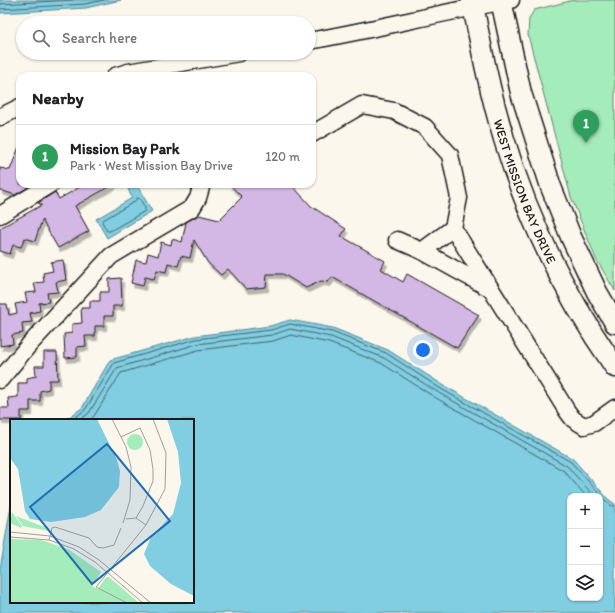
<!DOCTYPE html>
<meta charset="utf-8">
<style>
body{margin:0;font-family:Itim,sans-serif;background:#f6f6f6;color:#202124}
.controls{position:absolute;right:12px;bottom:12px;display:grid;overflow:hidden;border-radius:8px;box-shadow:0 1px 3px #0004}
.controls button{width:36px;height:36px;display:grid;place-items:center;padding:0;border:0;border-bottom:1px solid #e0e0e0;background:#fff;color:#202124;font:20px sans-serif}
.you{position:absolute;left:423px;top:350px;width:14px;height:14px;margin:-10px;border:3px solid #fff;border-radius:50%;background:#1a73e8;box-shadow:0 0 0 6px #1a73e833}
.badge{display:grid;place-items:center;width:26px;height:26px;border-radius:50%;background:#b45309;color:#fff;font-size:13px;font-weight:700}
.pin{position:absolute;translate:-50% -33px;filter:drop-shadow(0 1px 2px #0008)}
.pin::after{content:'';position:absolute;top:21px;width:14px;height:12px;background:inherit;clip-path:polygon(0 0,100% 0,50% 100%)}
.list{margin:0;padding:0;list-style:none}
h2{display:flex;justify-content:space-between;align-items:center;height:52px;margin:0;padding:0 16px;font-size:17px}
h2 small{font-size:13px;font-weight:400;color:#757577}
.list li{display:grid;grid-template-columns:26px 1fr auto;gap:12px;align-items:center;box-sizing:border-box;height:64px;padding:0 16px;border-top:1px solid #e0e0e0}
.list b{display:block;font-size:15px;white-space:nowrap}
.list p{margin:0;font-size:13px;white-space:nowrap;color:#757577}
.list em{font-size:13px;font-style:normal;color:#757577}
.icon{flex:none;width:22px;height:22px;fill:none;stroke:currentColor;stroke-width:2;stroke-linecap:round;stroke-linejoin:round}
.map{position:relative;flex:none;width:615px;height:613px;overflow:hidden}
.search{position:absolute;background:#fff;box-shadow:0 1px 3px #0004;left:16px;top:16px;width:300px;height:44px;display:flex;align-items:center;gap:10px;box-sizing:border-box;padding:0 14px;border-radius:22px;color:#757577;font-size:15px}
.panel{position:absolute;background:#fff;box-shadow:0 1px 3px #0004;left:16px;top:72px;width:300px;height:116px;border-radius:12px}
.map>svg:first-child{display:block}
</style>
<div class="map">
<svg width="615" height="613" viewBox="0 0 615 613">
<defs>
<filter id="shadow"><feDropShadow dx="2.5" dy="4.5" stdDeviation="0" flood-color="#0004"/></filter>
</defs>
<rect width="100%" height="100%" fill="#fbf7ec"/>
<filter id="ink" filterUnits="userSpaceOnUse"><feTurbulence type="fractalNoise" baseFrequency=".025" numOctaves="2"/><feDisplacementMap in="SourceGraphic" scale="8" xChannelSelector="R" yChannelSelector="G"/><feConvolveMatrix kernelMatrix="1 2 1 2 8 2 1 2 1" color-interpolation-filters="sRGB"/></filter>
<g filter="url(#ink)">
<polygon fill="#a4ecba" stroke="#60846b" points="574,0 615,0 615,291 596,259 571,197 528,35 529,19 534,10"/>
<g fill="#81cde1" stroke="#598692" fill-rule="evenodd">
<polygon points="0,0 121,0 86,8 0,13"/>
<polygon points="136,184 152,211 107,238 96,219 132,198 128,189"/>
<path d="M290 320 333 328 388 350 443 385 573 459 608 499 615 504V613H0V569L11 506V602H193V420H65L82 408 110 360 195 336 270 326ZM570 496H600V598H570Z"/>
</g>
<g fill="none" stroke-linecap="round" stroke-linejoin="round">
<g stroke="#44636b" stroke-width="1">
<polyline points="0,4 73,0"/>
<polyline points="0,9 85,4 104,0"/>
<polygon points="137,198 140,199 145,208 145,211 110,231 107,231 102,222 103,220 134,202"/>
<polyline points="72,420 85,410 114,363 196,339 271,330 290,324 332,332 386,353 441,389 571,462 606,501 612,506 615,506"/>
<polyline points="80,420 89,413 117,368 197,344 272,335 290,329 331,337 384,358 439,393 567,466 594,496"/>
<polyline points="90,420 94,416 121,373 198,350 273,341 291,335 329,343 381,363 436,398 564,471 586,496"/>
</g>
</g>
<g fill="#d3b7e4" stroke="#1c1c1c" filter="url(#shadow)">
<polygon points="19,147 20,147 20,184 28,184 27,188 15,195 0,190 0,168 10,170"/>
<polygon points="85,184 114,184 75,206 89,231 58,248 42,220 35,241 25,238 21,247 13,245 10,254 0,251 0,228 42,205 38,203 55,192 59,199"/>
<polygon points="229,184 291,184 311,206 346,229 341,236 385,261 381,269 403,282 407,274 479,315 457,348 332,277 328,282 321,281 306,288 283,274 267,274 266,287 246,289 228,269 221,275 208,263 194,240 190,258 181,256 178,266 168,263 166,272 157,270 154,279 145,277 143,286 131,283 136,260 146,262 148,253 158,256 161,242 171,245 172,239 182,242 186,222 199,215 219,220 242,197"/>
<polygon points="63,260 66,280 56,282 58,292 47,293 49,302 39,303 40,311 30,313 32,322 22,323 23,333 12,335 13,344 0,346 0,304 7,304 9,315 17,313 15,304 27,302 25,293 36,292 34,283 44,282 43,273 53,271 51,262"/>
<polygon points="121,278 122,306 113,306 113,316 104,316 104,326 95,326 95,336 85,336 86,346 77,347 77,357 65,358 64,334 72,333 72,324 82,323 81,308 90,308 90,301 100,301 100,292 109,292 109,279"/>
<polygon points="44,352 57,352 58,380 49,380 49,389 40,391 40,401 30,401 30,411 21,411 21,420 0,420 0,408 9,408 8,398 18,397 18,383 27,383 27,378 36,376 35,366 44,366"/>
</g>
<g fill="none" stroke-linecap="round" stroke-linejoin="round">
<g stroke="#1c1c1c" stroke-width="19">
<g id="minor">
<path d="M309 41C377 29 443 12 511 0"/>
<polyline points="115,76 128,72 239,53"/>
<polyline points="0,117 20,107"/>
<polyline points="312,134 362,105 394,111 425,127 450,155 459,198 453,228 567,411 573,419 584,426 594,423 615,408"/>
<polyline points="0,215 51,184"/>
<polyline points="397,240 422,251 453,228"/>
<polyline points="422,251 489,288"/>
<polyline points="0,380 29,345 111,256 192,208 198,198 202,184"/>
</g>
</g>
<g stroke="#1c1c1c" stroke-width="23">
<g id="major">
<path id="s1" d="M472 0C481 47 490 93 504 139 528 220 567 298 615 367"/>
<polyline points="501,0 521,93 551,187 571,237 597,292 615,323"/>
</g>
</g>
<use href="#minor" stroke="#fbf7ec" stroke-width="16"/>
<use href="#major" stroke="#fbf7ec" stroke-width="20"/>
</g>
</g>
<g text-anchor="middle" stroke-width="3.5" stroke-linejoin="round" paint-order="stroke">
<g font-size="13" fill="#1c1c1c" stroke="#fbf7ec">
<text dy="5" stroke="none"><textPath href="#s1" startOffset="199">WEST MISSION BAY DRIVE</textPath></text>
</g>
</g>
<g transform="translate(10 419)">
<rect width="184" height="184" fill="#fbf7ec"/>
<path d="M117 23a8 8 0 1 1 16 0a8 8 0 1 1-16 0ZM2 93 12 107 11 109 0 104ZM6 97 37 109 38 112 13 107ZM0 120 31 121 58 130 91 153 82 167 88 170 96 158H99L129 184H0Z" fill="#a4ecba"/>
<path d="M0 0H87L107 41 110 52 109 68 91 91 75 98 41 103 20 100 15 92 8 50 0 39ZM157 0H184V177L161 165 140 147 134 135 141 118 163 95 171 64 168 33Z" fill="#81cde1"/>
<path fill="none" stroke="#a29f99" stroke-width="1" d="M102 0 116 28 121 48 120 81 113 104M111 18 130 9 140 31 143 50V62L133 87 126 99 116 100M126 99 136 106M0 113 40 117 69 128 89 141 141 184M0 118 39 121 64 130 85 143 133 184M39 121 42 109 45 108 79 119 87 128 93 129 104 126 111 109M117 184 86 168 136 106 155 70 156 34 143 0"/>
<path fill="#1f6fb2" fill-opacity="0.15" stroke="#1f6fb2" stroke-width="2" d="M97 25 160 102 82 165 20 88Z"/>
<rect width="184" height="184" fill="none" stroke="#1c1c1c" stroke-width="2"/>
</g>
</svg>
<div class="controls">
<button>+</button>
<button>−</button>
<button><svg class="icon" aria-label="layers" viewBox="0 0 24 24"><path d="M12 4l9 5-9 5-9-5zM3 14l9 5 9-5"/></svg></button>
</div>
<div class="you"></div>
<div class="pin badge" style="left:586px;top:143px;background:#2e9e5b">1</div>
<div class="search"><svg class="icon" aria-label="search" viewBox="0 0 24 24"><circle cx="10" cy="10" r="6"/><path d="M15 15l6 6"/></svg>Search here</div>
<section class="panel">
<h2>Nearby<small></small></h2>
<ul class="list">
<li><span class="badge" style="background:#2e9e5b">1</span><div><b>Mission Bay Park</b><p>Park · West Mission Bay Drive</p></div><em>120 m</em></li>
</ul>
</section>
</div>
